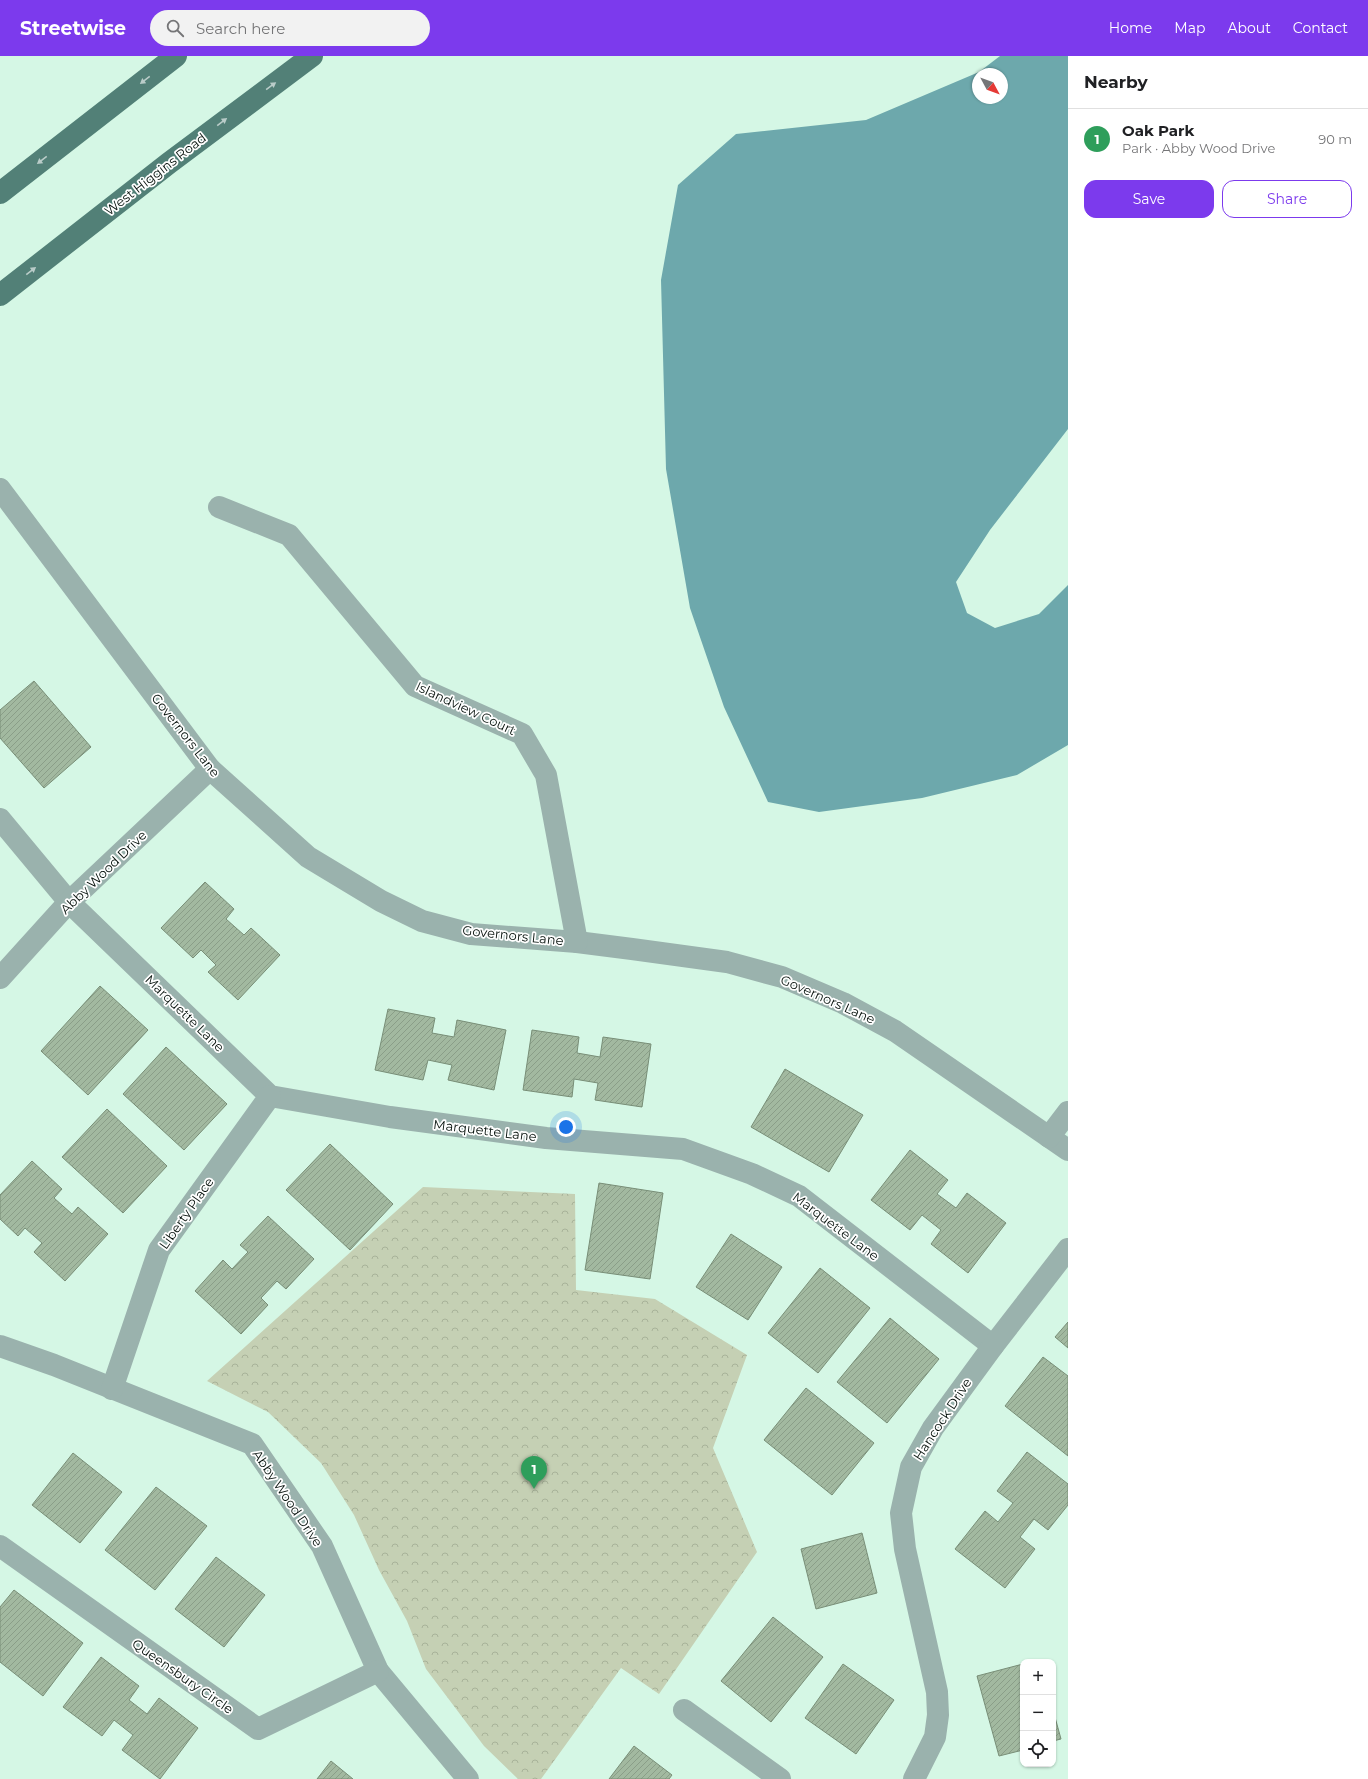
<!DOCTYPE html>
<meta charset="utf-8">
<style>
body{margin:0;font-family:Montserrat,sans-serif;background:#f2f2f2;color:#202124}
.controls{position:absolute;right:12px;bottom:12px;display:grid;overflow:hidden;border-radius:8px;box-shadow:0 1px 3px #0004}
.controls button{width:36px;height:36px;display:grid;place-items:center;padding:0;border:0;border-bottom:1px solid #e0e0e0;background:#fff;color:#202124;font:20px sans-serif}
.compass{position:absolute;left:972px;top:12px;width:36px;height:36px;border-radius:50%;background:#fff;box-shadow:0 1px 3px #0004;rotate:131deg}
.you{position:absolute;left:566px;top:1071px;width:14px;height:14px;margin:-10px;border:3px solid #fff;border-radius:50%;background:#1a73e8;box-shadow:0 0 0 6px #1a73e833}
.badge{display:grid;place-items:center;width:26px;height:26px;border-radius:50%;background:#7c3aed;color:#fff;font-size:13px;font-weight:700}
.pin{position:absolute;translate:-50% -33px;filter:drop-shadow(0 1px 2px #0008)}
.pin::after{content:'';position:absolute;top:21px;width:14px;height:12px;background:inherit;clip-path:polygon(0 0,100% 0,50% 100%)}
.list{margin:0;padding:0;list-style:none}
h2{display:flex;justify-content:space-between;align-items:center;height:52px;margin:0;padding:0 16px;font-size:17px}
h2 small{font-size:13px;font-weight:400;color:#757577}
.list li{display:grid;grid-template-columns:26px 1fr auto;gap:12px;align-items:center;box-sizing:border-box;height:60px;padding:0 16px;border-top:1px solid #e0e0e0}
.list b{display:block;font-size:15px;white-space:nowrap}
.list p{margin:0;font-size:13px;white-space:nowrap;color:#757577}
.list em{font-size:13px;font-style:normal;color:#757577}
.actions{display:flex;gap:8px;padding:12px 16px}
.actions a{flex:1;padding:9px 0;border:1px solid #7c3aed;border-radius:12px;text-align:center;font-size:14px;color:#7c3aed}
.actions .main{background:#7c3aed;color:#fff}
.icon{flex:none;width:22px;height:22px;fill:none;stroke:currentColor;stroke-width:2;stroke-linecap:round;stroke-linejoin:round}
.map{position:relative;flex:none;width:1068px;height:1723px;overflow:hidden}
header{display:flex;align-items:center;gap:24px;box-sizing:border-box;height:56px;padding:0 20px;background:#7c3aed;color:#fff}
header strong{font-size:19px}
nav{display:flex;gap:22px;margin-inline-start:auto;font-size:14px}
.search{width:280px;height:36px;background:#f2f2f2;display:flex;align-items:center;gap:10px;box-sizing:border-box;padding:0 14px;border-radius:22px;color:#757577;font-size:15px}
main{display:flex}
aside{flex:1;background:#fff}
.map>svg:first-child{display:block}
</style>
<header>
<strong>Streetwise</strong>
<div class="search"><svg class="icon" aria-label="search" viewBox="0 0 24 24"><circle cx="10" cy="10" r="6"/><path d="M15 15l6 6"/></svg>Search here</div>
<nav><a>Home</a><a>Map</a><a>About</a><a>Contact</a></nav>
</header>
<main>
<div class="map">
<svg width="1068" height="1723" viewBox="0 0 1068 1723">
<defs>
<pattern id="park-crowns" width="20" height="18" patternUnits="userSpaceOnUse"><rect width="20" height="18" fill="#c5d0b4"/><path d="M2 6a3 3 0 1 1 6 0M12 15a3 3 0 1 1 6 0" fill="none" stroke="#a8b299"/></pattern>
<pattern id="building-hatch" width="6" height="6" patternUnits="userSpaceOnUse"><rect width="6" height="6" fill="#a2b9a0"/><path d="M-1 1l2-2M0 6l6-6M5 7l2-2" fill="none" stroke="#8a9e88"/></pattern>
</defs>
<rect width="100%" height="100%" fill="#d5f7e5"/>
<polygon fill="url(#park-crowns)" points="423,1131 575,1138 576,1234 655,1243 747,1299 713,1392 757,1496 659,1638 621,1612 541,1723 518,1723 484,1690 426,1613 407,1565 379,1514 354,1459 321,1407 268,1356 207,1325"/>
<path fill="#6da8ac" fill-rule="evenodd" d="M1000 0H1068V373L990 474 956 526 967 557 995 572 1039 558 1068 529V689L1017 719 922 742 819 756 768 746 724 651 690 552 666 413 661 224 678 129 736 78 866 64 979 16ZM978 18H1002V42H978Z"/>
<g fill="url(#building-hatch)" stroke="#788e77">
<polygon points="34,625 91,691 44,732 0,682 0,654"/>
<polygon points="205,826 234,853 226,863 244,879 251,872 280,899 238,944 208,916 216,909 201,894 193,902 161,872"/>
<polygon points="100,930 148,974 88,1039 41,995"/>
<polygon points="388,953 435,962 432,977 454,981 457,964 506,974 494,1034 448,1024 452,1009 428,1004 423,1024 375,1014"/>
<polygon points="532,974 579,981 577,997 600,1001 603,981 651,988 642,1051 595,1044 598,1027 574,1023 572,1041 523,1034"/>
<polygon points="166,991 227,1048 184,1094 123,1038"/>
<polygon points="785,1013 863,1059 829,1116 751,1071"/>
<polygon points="107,1053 167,1110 123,1157 62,1101"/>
<polygon points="330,1088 393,1148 350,1194 286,1134"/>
<polygon points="910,1094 948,1124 937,1138 956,1152 967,1137 1006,1167 968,1217 931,1188 941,1174 922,1159 910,1174 871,1144"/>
<polygon points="32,1105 62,1133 54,1142 72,1158 78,1151 108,1178 65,1225 34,1196 42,1187 25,1172 18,1180 0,1163 0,1139"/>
<polygon points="599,1127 663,1137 650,1223 585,1214"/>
<polygon points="268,1160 314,1203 286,1233 277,1225 261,1242 268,1249 241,1278 195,1235 223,1204 232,1213 248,1196 240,1189"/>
<polygon points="731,1178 782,1211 748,1264 696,1231"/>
<polygon points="820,1212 870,1252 818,1317 768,1277"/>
<polygon points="890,1262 939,1303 887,1367 837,1326"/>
<polygon points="1068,1266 1068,1292 1055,1281"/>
<polygon points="1043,1301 1068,1320 1068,1400 1005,1350"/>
<polygon points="806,1332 874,1387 832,1439 764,1384"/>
<polygon points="1027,1396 1068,1428 1068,1449 1048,1474 1034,1463 1020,1481 1035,1493 1005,1532 955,1493 985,1455 998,1466 1013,1447 997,1435"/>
<polygon points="73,1397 122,1436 80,1487 32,1449"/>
<polygon points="156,1431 207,1470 155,1534 105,1494"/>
<polygon points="862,1477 877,1537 816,1553 801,1493"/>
<polygon points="216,1501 265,1539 224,1591 175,1553"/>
<polygon points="14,1534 83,1587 43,1640 0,1606 0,1551"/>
<polygon points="773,1561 823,1601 771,1666 721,1625"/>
<polygon points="101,1601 139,1630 129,1644 147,1658 159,1642 198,1672 160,1723 122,1694 133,1679 114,1664 102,1680 63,1651"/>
<polygon points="843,1608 894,1644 856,1698 805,1662"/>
<polygon points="1023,1608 1023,1694 999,1700 977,1620"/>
<polygon points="1053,1654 1061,1683 1053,1685"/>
<polygon points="634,1690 672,1719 669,1723 609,1723"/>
<polygon points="331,1705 353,1723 317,1723"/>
</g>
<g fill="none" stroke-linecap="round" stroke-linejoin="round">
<g stroke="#9ab2ad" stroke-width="22">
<polyline points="0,433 210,713 308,801 381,845 422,865 471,878 577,886 632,893 727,906 782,921 843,947 895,975 1068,1094"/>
<polyline points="219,451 289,479 415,630 522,678 546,719 577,886"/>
<polyline points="0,763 69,846 270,1040 390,1061 546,1082 683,1093 752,1118 799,1140 993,1290"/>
<polyline points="0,922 69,846 210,713"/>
<polyline points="1049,1081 1068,1056"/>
<polyline points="0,1290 54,1309 252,1388 322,1490 378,1615 468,1723"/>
<polyline points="112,1333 159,1194 270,1040"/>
<polyline points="0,1490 258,1673 378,1615"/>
<polyline points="684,1654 780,1723"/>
<polyline points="914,1723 935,1681 938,1659 937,1636 905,1493 901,1457 911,1411 933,1372 993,1290 1068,1193"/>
</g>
<g stroke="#528077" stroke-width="22">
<polyline points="0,137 176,0"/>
<polyline points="0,239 169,107 312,0"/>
</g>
</g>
<defs><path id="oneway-solid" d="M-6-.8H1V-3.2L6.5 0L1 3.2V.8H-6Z"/></defs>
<g fill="#baccc9">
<use href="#oneway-solid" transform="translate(145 24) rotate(142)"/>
<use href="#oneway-solid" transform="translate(271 30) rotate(-36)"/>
<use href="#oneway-solid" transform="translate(222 66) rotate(-37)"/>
<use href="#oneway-solid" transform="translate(42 104) rotate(142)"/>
<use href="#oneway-solid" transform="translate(31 215) rotate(-38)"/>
</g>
<g text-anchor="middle" stroke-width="3.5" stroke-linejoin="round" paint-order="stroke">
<g font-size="13" fill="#05100b" stroke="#fff">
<text transform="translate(155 118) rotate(-38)" y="5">West Higgins Road</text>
<text transform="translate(466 652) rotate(25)" y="5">Islandview Court</text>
<text transform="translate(186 679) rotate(52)" y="5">Governors Lane</text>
<text transform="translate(103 816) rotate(-44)" y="5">Abby Wood Drive</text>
<text transform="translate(513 879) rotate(6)" y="5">Governors Lane</text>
<text transform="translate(828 943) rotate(24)" y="5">Governors Lane</text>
<text transform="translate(185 957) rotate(44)" y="5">Marquette Lane</text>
<text transform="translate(485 1074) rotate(7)" y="5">Marquette Lane</text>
<text transform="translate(186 1157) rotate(-55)" y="5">Liberty Place</text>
<text transform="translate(836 1170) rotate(37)" y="5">Marquette Lane</text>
<text transform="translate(942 1363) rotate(-57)" y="5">Hancock Drive</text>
<text transform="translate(288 1442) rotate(56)" y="5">Abby Wood Drive</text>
<text transform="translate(183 1620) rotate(35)" y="5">Queensbury Circle</text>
</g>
</g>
</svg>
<div class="controls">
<button>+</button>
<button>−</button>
<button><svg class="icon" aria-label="locate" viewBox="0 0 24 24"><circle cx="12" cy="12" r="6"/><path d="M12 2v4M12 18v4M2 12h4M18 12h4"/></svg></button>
</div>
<svg class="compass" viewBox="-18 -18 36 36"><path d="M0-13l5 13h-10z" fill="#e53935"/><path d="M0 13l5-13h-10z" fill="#757577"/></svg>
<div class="you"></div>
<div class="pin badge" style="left:534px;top:1433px;background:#2e9e5b">1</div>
</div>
<aside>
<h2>Nearby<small></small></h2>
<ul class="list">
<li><span class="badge" style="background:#2e9e5b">1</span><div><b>Oak Park</b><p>Park · Abby Wood Drive</p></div><em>90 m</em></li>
</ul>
<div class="actions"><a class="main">Save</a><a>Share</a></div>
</aside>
</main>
